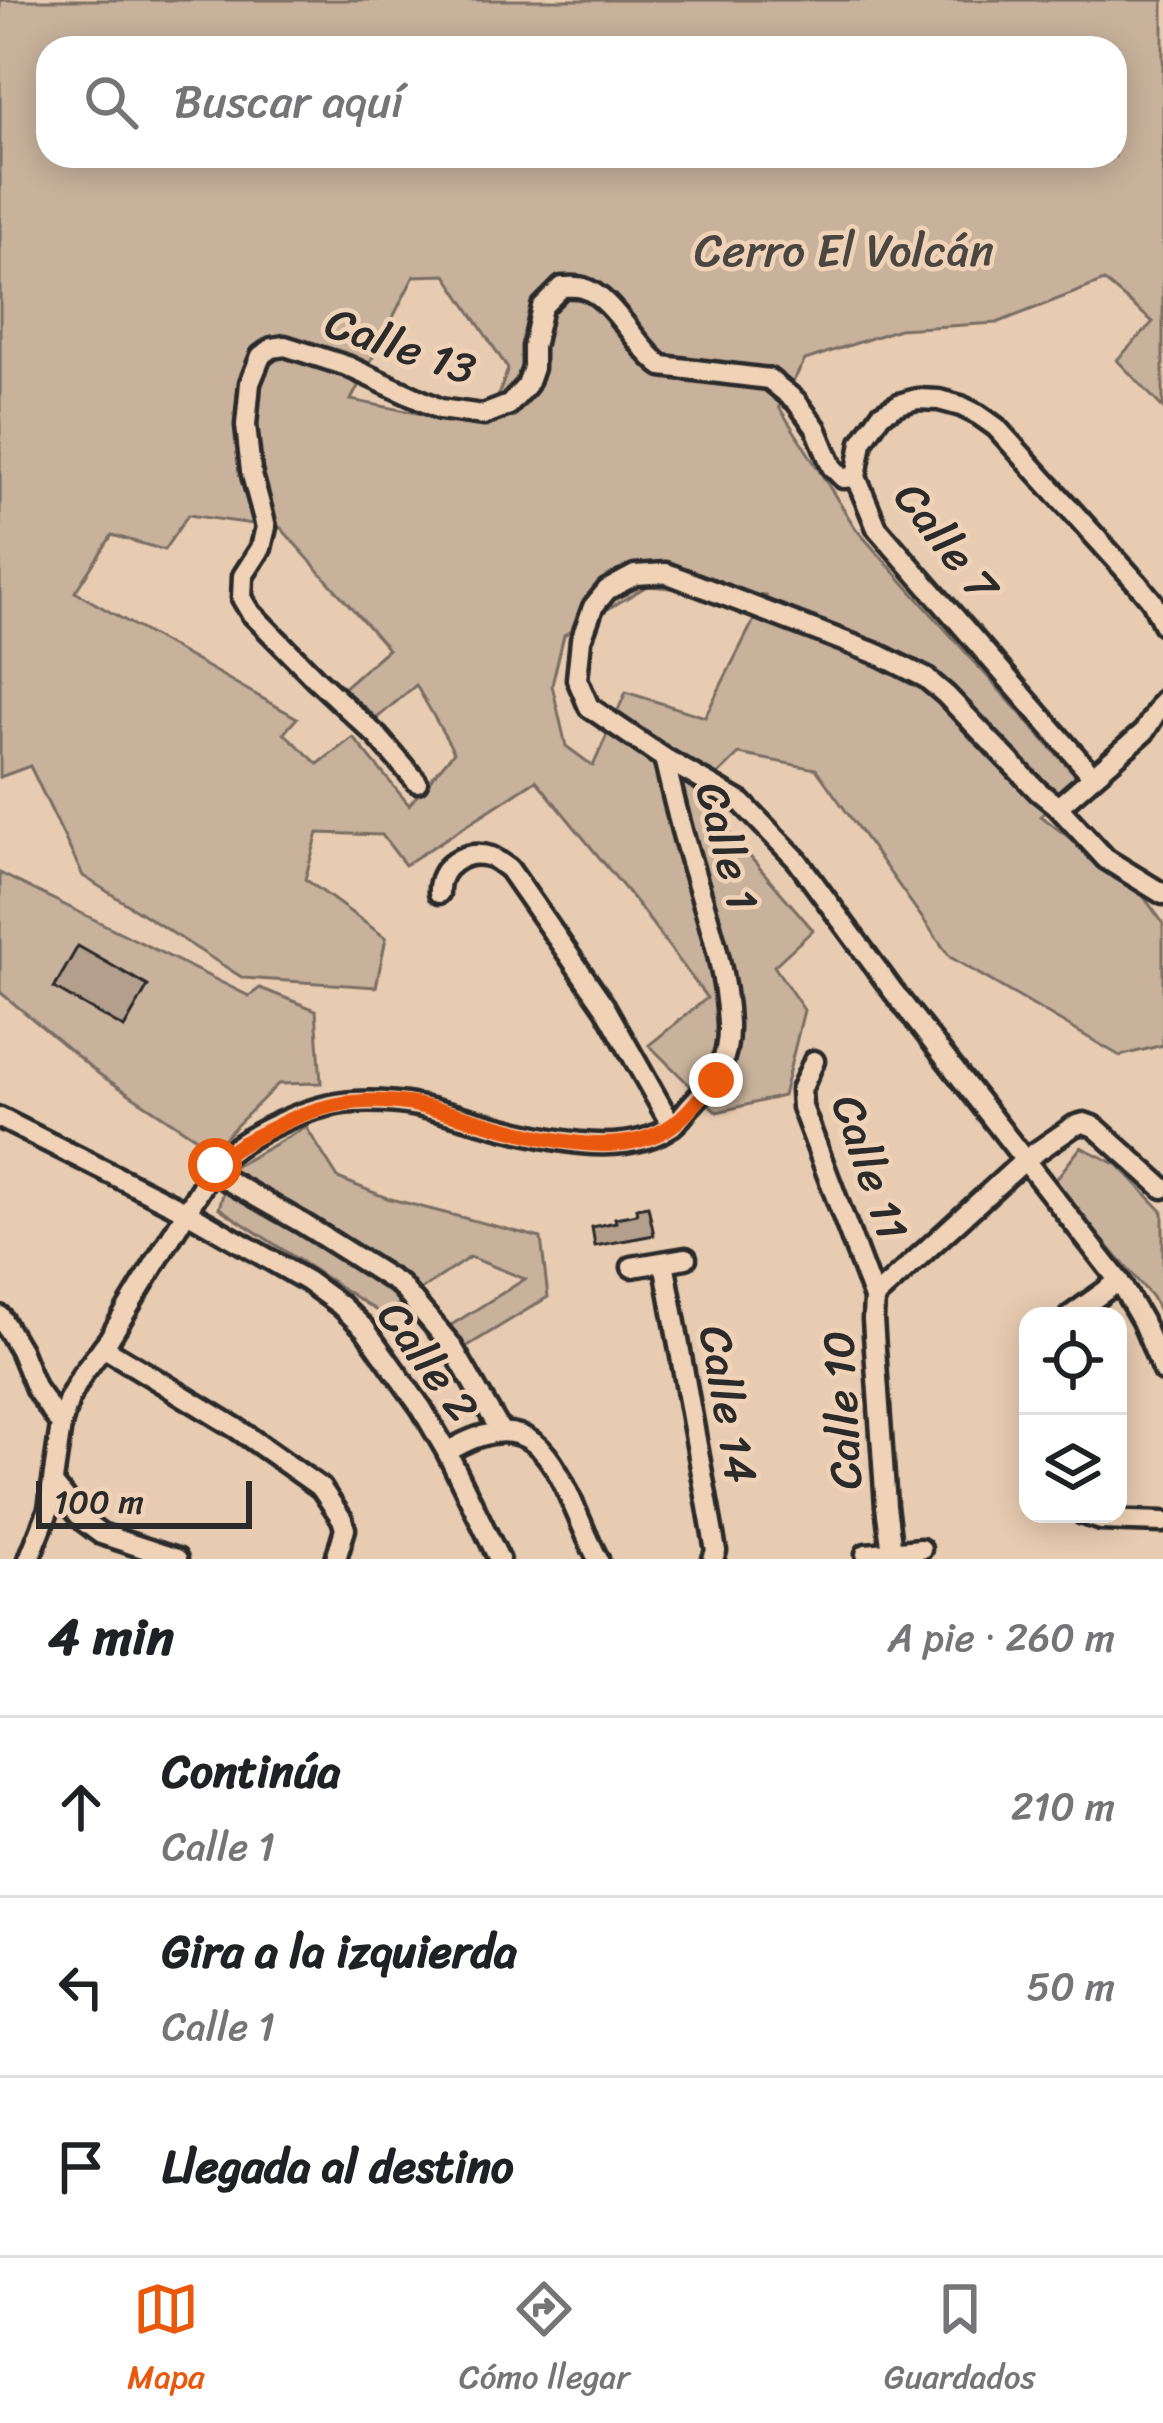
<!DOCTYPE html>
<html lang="es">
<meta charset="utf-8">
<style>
body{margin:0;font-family:Sriracha,sans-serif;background:#f6f6f6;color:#202124}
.controls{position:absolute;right:36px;bottom:36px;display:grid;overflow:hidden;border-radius:24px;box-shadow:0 6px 30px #0003}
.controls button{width:108px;height:108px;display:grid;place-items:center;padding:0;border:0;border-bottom:3px solid #e0e0e0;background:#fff;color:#202124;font:60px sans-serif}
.scale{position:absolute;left:36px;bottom:30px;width:216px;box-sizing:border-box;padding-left:12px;border:6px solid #2b2b2b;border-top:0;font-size:33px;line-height:42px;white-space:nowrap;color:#2b2b2b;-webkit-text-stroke:9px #f0d3b7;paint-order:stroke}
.stop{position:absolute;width:36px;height:36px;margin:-27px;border:9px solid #ea580c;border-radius:50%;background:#fff}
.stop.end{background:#ea580c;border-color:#fff;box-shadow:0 3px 12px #0008}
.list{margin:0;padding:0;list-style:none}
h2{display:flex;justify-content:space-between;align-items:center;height:156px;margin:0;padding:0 48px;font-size:51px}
h2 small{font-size:39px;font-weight:400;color:#757577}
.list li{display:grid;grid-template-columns:78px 1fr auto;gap:36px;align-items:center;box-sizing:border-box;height:180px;padding:0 48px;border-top:3px solid #e0e0e0}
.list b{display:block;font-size:45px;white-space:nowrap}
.list p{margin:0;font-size:39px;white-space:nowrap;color:#757577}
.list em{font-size:39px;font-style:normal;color:#757577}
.icon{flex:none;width:66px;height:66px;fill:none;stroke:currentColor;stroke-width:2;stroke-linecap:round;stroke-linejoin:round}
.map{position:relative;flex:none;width:1163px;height:1559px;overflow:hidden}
.search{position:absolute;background:#fff;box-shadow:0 6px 30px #0003;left:36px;right:36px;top:36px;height:132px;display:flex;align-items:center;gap:30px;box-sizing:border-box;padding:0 42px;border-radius:36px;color:#757577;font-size:45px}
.sheet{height:696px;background:#fff}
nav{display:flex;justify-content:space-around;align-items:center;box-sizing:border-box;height:168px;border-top:3px solid #e0e0e0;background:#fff;font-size:33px;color:#757577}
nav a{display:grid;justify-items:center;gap:6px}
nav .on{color:#ea580c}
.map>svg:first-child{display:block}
</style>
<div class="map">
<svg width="1163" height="1559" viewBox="0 0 1163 1559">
<rect width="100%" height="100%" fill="#e8ccb1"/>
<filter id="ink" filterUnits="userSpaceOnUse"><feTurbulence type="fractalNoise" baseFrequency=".00833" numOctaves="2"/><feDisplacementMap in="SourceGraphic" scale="24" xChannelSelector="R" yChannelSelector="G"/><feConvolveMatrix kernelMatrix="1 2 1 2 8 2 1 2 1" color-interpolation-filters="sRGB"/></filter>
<g filter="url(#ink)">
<g fill="#c8b29c" stroke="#7a6e64" stroke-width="3" fill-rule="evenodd">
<path d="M0 0H1163V408L1117 360 1153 322 1104 281 997 323 899 329 805 360 779 407 856 529 1076 776 1041 816 1141 893 1163 923V1045L1120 1056 950 957 816 769 739 754 697 795 813 930 774 966 804 1010 783 1096 717 1112 649 1045 707 998 639 906 536 780 405 865 382 835 318 833 305 879 386 938 376 987 243 978 83 876 30 766 0 777ZM48 48H1115V156H48ZM446 275 508 369 487 427 351 400 414 276ZM188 515 281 528 388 649 343 688 377 718 416 685 454 752 409 805 353 737 318 764 284 733 297 718 75 592 112 535 164 550ZM647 586 766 596 705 717 626 692 593 766 566 746 552 685 564 635Z"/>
<polygon points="0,873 249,996 260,988 316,1010 321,1083 278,1084 213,1149 99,1074 0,992"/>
<polygon points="306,1127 338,1178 387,1198 541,1238 548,1297 461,1350 448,1327 525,1279 470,1257 383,1315 219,1208 230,1169"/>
<polygon points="1081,1147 1118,1165 1163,1212 1163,1319 1152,1297 1053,1183"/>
</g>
<g fill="#b39f8c" stroke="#2b2b2b" stroke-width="3">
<polygon points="78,946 148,986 124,1028 54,988"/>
<polygon points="648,1206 654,1235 595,1246 592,1227 616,1222 615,1218 637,1214 636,1208"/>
</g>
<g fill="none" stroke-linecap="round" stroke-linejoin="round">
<g stroke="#2b2b2b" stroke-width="27">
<g id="minor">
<polyline points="1092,775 877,528 856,477 862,442 881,414 899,404 917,399 939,400 961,406 979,415 996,427 1138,584 1152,601 1163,624"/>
<path d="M417 782 378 737 317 680 251 613 242 598 243 576 261 548 266 527 251 471 246 425 250 383 261 356 272 348 285 346 347 366 440 409 483 415 509 405 527 385 533 368V347L542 307 562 287C569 287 576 286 583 288 613 297 635 346 662 366L769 379 796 401 816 428 832 467 843 478 856 477"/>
<polyline points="1058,807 1144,732 1163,701"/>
<path d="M439 893C437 867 465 848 491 857 496 859 505 866 509 869L605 1007 672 1126"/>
<polyline points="1163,894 1106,859 1058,807 1038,791 946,695 926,678 880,655 666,573 635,575 607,590 593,607 581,640 577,679 589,707 664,758 742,803 797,860 893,991 1119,1281 1142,1321 1163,1371"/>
<polyline points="814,1061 801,1090 802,1107 874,1298 873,1320 886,1506 892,1552"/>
<polyline points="0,1118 187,1212 307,1281 340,1305 365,1329 422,1409 447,1452 499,1559"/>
<polyline points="211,1171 302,1223 400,1285 451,1345 500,1430"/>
<polyline points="664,1262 716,1551 713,1559"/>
<polyline points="632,1267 686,1258"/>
<polyline points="874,1298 1026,1159 1074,1126 1084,1123 1095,1127 1163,1188"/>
<polyline points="0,1316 20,1350 36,1389 61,1425"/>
<polyline points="1070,1316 1119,1281"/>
<polyline points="103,1347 236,1428 321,1488 342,1519 345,1529 336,1559"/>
<path d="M447 1452C550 1389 561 1491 598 1559"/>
<polyline points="54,1485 85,1522 101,1534 177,1559"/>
<polyline points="1083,1514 1101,1520 1163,1522"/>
<polyline points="866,1554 921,1549"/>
<path d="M29 1559 49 1509 61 1425 69 1399 82 1375 109 1339 215 1165C245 1134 311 1104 354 1102 374 1101 397 1102 417 1106 485 1119 613 1173 674 1124 681 1119 686 1110 692 1104 717 1077 729 1063 728 1024 726 966 705 910 689 855 679 823 672 791 664 758"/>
</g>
</g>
<use href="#minor" stroke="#f0d3b7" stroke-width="18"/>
</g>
</g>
<g fill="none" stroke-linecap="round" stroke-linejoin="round" filter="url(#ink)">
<path stroke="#ea580c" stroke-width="15" d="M215 1165C230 1149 249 1140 269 1130 314 1105 359 1096 411 1104 484 1117 604 1173 671 1126 688 1115 702 1094 716 1080"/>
</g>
<g text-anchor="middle" stroke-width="9" stroke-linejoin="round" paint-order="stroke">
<g font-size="45" fill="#4a4642" stroke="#f0d3b7">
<text x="844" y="266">Cerro El Volcán</text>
</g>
<g font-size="45" fill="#2b2b2b" stroke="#f0d3b7">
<text transform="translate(401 345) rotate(19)" y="16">Calle 13</text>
<text transform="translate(947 541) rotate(52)" y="16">Calle 7</text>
<text transform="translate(728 846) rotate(75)" y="16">Calle 1</text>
<text transform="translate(871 1167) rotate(71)" y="16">Calle 11</text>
<text transform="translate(429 1361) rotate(54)" y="16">Calle 2</text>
<text transform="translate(729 1404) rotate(80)" y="16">Calle 14</text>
<text transform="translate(841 1410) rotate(-93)" y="16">Calle 10</text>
</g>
</g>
</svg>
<div class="controls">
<button><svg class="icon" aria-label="locate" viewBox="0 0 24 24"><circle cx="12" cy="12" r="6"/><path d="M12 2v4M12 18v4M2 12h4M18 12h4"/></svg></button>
<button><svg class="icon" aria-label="layers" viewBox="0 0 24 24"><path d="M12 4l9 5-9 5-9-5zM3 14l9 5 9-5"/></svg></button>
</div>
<div class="scale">100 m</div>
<div class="stop" style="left:215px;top:1165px"></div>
<div class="stop end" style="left:716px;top:1080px"></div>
<div class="search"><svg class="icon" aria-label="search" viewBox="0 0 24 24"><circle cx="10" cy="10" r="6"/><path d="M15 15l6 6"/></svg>Buscar aquí</div>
</div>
<section class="sheet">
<h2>4 min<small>A pie · 260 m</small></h2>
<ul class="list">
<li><svg class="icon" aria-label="ahead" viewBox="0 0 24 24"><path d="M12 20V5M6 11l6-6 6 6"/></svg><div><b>Continúa</b><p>Calle 1</p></div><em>210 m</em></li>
<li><svg class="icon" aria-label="left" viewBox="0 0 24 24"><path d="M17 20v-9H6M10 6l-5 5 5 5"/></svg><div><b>Gira a la izquierda</b><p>Calle 1</p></div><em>50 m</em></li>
<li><svg class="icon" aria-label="arrive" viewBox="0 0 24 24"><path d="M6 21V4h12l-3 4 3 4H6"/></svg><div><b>Llegada al destino</b></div></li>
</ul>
</section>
<nav>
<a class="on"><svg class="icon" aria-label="map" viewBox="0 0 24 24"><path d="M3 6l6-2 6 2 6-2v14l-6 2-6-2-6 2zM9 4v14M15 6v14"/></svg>Mapa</a>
<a><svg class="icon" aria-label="directions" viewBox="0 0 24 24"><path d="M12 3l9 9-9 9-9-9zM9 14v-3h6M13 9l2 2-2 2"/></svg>Cómo llegar</a>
<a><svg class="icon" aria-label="saved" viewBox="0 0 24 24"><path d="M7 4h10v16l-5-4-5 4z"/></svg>Guardados</a>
</nav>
